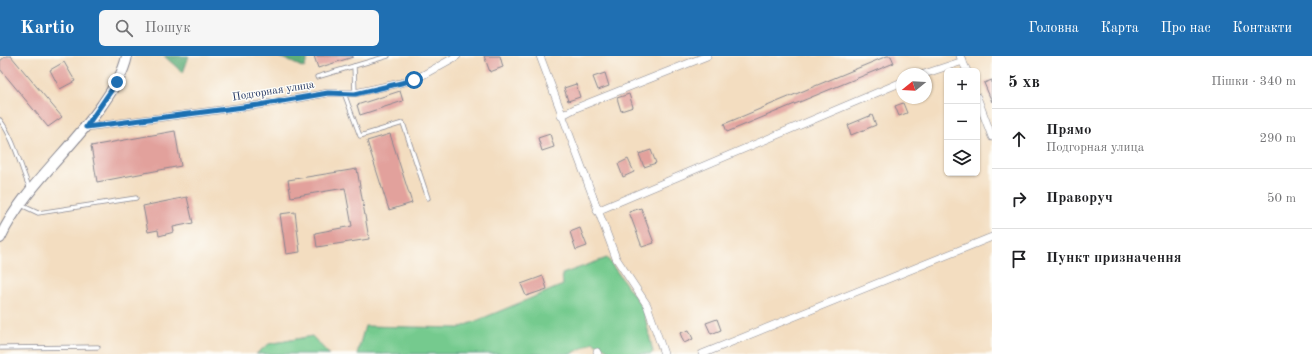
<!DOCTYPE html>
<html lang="uk">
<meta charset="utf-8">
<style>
body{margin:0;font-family:"Old Standard TT",serif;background:#f6f6f6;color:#202124}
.controls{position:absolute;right:12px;top:12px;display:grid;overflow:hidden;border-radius:6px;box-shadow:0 1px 3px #0004}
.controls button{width:36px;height:36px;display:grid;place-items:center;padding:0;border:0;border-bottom:1px solid #e0e0e0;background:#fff;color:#202124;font:20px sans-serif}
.compass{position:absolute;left:896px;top:12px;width:36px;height:36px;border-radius:50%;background:#fff;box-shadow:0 1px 3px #0004;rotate:252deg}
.stop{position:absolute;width:12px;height:12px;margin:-9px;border:3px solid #1f6fb2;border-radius:50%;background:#fff}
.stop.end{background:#1f6fb2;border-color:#fff;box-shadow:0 1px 4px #0008}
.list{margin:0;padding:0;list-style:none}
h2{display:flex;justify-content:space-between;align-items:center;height:52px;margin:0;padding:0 16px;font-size:17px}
h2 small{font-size:13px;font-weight:400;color:#757577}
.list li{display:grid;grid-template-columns:26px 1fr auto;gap:12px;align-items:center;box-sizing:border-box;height:60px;padding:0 16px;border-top:1px solid #e0e0e0}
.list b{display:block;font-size:15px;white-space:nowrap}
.list p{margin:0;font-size:13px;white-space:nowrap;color:#757577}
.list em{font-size:13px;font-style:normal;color:#757577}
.icon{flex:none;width:22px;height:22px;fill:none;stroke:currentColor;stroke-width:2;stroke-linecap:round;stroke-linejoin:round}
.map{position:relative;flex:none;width:992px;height:298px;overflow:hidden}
header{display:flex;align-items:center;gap:24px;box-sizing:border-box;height:56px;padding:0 20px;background:#1f6fb2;color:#fff}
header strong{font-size:19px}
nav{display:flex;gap:22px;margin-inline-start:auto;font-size:14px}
.search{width:280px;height:36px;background:#f6f6f6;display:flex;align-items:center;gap:10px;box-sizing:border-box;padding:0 14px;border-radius:6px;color:#757577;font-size:15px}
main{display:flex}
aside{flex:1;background:#fff}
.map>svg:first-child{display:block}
</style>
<header>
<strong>Kartio</strong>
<div class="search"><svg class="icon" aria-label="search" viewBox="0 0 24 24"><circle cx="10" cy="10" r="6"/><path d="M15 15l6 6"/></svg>Пошук</div>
<nav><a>Головна</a><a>Карта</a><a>Про нас</a><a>Контакти</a></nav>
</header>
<main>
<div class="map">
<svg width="992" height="298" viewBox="0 0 992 298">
<rect width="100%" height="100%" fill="#fdfcf7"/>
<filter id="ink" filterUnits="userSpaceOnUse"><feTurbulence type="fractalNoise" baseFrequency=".025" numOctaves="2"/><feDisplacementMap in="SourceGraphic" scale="8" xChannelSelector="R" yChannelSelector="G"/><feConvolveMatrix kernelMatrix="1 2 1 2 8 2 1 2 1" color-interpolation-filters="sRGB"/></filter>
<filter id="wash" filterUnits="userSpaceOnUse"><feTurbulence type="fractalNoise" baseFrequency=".012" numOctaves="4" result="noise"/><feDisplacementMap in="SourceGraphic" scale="16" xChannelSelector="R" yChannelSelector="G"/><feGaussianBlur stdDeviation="0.9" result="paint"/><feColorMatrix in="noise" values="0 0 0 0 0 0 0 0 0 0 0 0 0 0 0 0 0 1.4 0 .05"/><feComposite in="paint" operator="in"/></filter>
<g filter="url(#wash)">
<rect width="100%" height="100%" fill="#f3ddc0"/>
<g fill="#74ca8e" stroke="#487c76">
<polygon points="607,202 643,252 653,296 651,298 615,298 593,286 571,298 357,298 365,270 459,272 563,229 562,218"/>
<polygon points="312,280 329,298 256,298 269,288"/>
</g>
<g fill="#5fae79" stroke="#3d6e6c">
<polygon points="164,0 189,0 183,17"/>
<polygon points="278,0 309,0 304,12"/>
</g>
<g id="blocks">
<g fill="#e2a19c">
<polygon points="6,0 11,0 62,61 48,71 0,13 0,5"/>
<polygon points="314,0 353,0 353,1 318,12"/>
<polygon points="484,0 500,0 503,11 490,16"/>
<polygon points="887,0 891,0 894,7 727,76 724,68"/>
<polygon points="64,6 75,25 60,33 50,14"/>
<polygon points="605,17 609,30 598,34 593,21"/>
<polygon points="992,24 992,46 984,27"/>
<polygon points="576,28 580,41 568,45 564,32"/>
<polygon points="400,35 403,45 360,59 357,49"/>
<polygon points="629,38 633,51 621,55 617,42"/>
<polygon points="903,47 907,57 899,60 895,50"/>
<polygon points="872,59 876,69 851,79 848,69"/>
<polygon points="175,75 181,110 97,126 91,90"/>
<polygon points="390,78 412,147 389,154 367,85"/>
<polygon points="550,78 554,91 542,95 538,82"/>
<polygon points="651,94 656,107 644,111 639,98"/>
<polygon points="628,103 634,116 623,121 618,108"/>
<polygon points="357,113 369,183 317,191 315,177 352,170 345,132 291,141 288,124"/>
<polygon points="187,141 193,167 173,171 174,176 159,180 158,174 148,176 143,150"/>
<polygon points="641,152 654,187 642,191 629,156"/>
<polygon points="295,156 300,196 286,198 280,158"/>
<polygon points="580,172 587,190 576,194 570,176"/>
<polygon points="543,220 547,233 526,240 521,228"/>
<polygon points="717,263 721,274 711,278 706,267"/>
<polygon points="689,274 693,283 684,287 680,277"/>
</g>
</g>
</g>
<g filter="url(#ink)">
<use href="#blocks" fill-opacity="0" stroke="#87868f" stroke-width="1"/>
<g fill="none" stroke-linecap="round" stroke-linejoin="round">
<g stroke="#87868f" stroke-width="5">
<g id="lane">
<polyline points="317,21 354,10"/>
<polyline points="344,37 360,80 403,67 428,142"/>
<polyline points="355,37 354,10 388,0"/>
<path d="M0 64C15 84 20 110 30 133"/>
<polyline points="21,149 38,157 136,142"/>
<polyline points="0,292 98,291"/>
</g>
</g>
<g stroke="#87868f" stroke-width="8">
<g id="street">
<polyline points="540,0 616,202 647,249 664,298"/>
<polyline points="960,0 967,15"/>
<polyline points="924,18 963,5"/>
<polyline points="977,41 992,81"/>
<polyline points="561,60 576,52 707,0"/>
<polyline points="87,71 259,49 328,37 355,37 414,24 457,0"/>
<polyline points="597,155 902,26"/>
<polyline points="597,296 598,298"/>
<polyline points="702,298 992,181"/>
</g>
</g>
<g stroke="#87868f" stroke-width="12">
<path id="secondary" d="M0 182C24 131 70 95 102 49 113 33 123 19 127 0"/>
</g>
<use href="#lane" stroke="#fff" stroke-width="3.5"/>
<use href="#street" stroke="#fff" stroke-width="7"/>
<use href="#secondary" stroke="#fff" stroke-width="10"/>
</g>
</g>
<g fill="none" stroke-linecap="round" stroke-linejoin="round" filter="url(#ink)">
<polyline stroke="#1f6fb2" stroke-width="5" points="117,26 86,71 259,49 328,37 355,38 414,24"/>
</g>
<g text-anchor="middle" stroke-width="3" stroke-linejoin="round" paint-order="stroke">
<g font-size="11" fill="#1b2f5e" stroke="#fdfcf7">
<text transform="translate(273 34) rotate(-9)" y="4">Подгорная улица</text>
</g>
</g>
</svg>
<div class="controls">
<button>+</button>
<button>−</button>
<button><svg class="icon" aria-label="layers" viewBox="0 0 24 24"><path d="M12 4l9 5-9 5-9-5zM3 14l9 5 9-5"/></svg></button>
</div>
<svg class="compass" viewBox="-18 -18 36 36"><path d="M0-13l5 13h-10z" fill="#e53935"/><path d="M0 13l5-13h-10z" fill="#757577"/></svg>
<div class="stop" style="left:414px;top:24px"></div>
<div class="stop end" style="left:117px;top:26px"></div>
</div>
<aside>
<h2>5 хв<small>Пішки · 340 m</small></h2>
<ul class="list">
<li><svg class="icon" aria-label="ahead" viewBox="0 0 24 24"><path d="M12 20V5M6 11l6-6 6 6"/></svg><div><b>Прямо</b><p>Подгорная улица</p></div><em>290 m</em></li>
<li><svg class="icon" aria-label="right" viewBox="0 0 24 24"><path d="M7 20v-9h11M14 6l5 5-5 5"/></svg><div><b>Праворуч</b></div><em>50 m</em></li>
<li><svg class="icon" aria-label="arrive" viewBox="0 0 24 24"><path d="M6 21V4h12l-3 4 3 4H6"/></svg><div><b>Пункт призначення</b></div></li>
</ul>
</aside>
</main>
